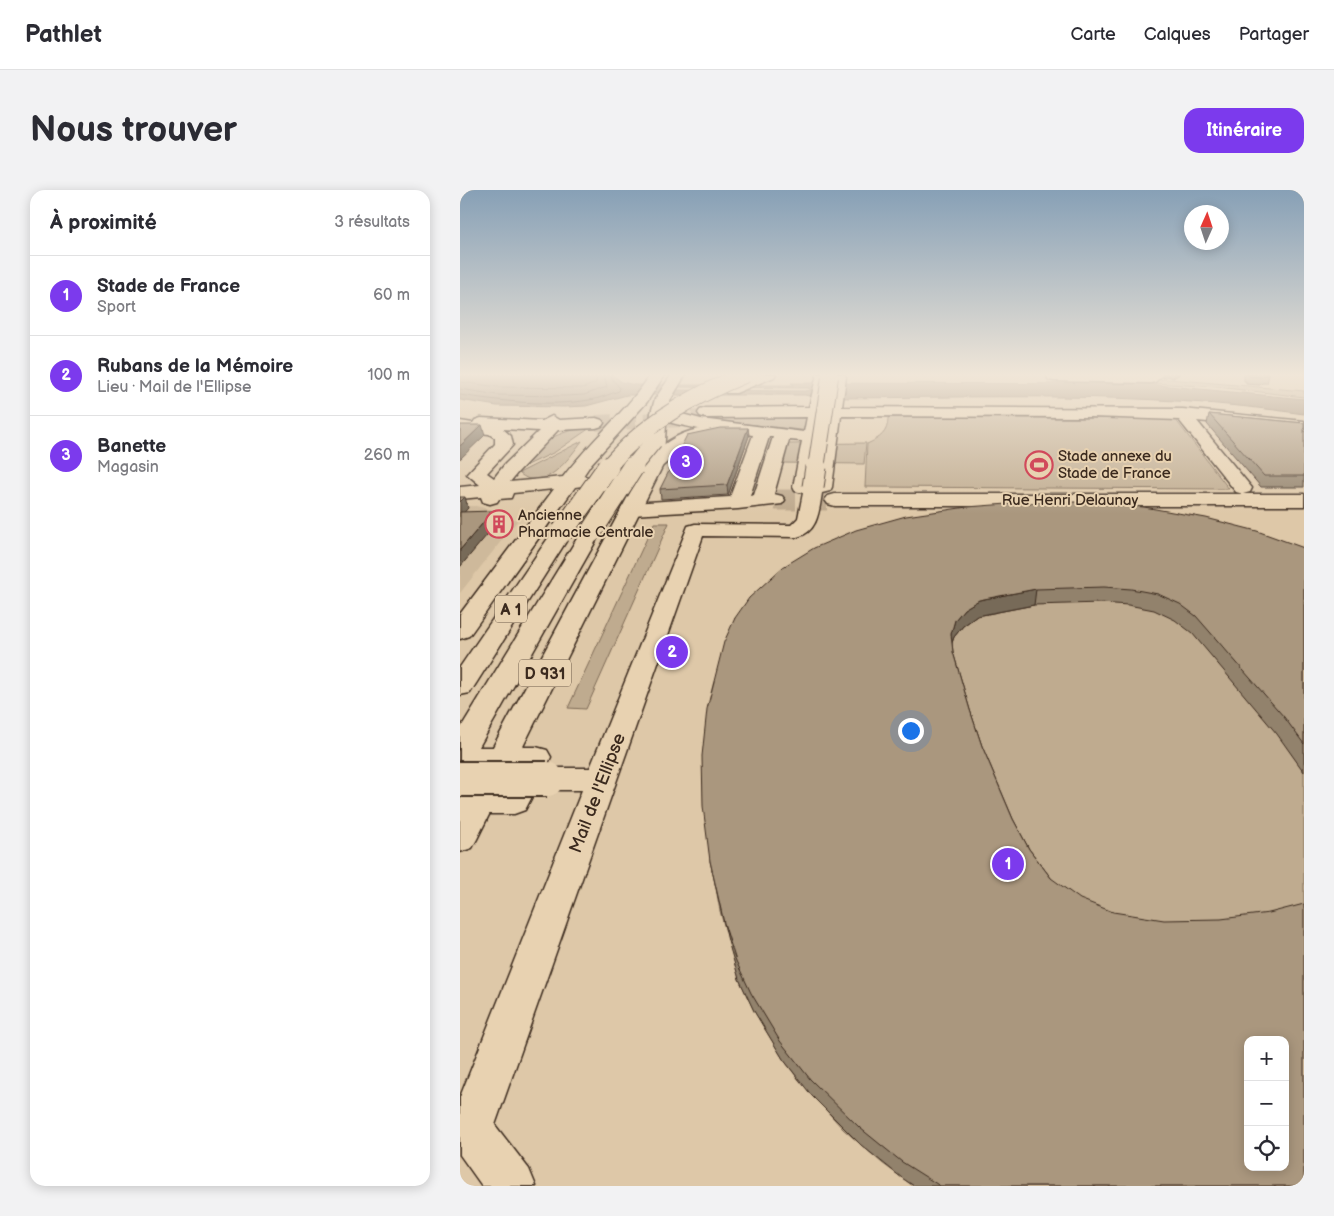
<!DOCTYPE html>
<html lang="fr">
<meta charset="utf-8">
<style>
body{margin:0;font-family:"Balsamiq Sans",sans-serif;background:#f2f2f3;color:#2b2b33}
.controls{position:absolute;right:15px;bottom:15px;display:grid;overflow:hidden;border-radius:10px;box-shadow:0 2px 12px #0003}
.controls button{width:45px;height:45px;display:grid;place-items:center;padding:0;border:0;border-bottom:1px solid #e1e1e2;background:#fff;color:#2b2b33;font:25px sans-serif}
.compass{position:absolute;left:724px;top:15px;width:45px;height:45px;border-radius:50%;background:#fff;box-shadow:0 2px 12px #0003;rotate:3deg}
.you{position:absolute;left:450px;top:540px;width:18px;height:18px;margin:-12px;border:4px solid #fff;border-radius:50%;background:#1a73e8;box-shadow:0 0 0 8px #1a73e833}
.badge{display:grid;place-items:center;width:32px;height:32px;border-radius:50%;background:#7c3aed;color:#fff;font-size:16px;font-weight:700}
.pin{position:absolute;translate:-50% -50%;border:2px solid #fff;box-shadow:0 1px 5px #0006}
.list{margin:0;padding:0;list-style:none}
h2{display:flex;justify-content:space-between;align-items:center;height:65px;margin:0;padding:0 20px;font-size:21px}
h2 small{font-size:16px;font-weight:400;color:#7c7c81}
.list li{display:grid;grid-template-columns:32px 1fr auto;gap:15px;align-items:center;box-sizing:border-box;height:80px;padding:0 20px;border-top:1px solid #e1e1e2}
.list b{display:block;font-size:19px;white-space:nowrap}
.list p{margin:0;font-size:16px;white-space:nowrap;color:#7c7c81}
.list em{font-size:16px;font-style:normal;color:#7c7c81}
.icon{flex:none;width:28px;height:28px;fill:none;stroke:currentColor;stroke-width:2;stroke-linecap:round;stroke-linejoin:round}
.map{position:relative;flex:none;width:844px;height:996px;overflow:hidden;border-radius:15px}
header{display:flex;align-items:center;gap:30px;box-sizing:border-box;height:70px;padding:0 25px;background:#fff;border-bottom:1px solid #e1e1e2}
header strong{font-size:24px}
nav{display:flex;gap:28px;margin-inline-start:auto;font-size:18px}
.intro{display:flex;align-items:center;justify-content:space-between;box-sizing:border-box;height:120px;padding:0 30px}
h1{margin:0;font-size:35px}
.button{padding:12px 22px;border-radius:15px;background:#7c3aed;color:#fff;font-size:18px;font-weight:700}
main{display:flex;gap:30px;padding:0 30px}
aside{flex:1;background:#fff;border-radius:15px;box-shadow:0 2px 12px #0003}
.map>svg:first-child{display:block}
</style>
<header>
<strong>Pathlet</strong>
<nav><a>Carte</a><a>Calques</a><a>Partager</a></nav>
</header>
<div class="intro"><h1>Nous trouver</h1><a class="button">Itinéraire</a></div>
<main>
<aside>
<h2>À proximité<small>3 résultats</small></h2>
<ul class="list">
<li><span class="badge">1</span><div><b>Stade de France</b><p>Sport</p></div><em>60 m</em></li>
<li><span class="badge">2</span><div><b>Rubans de la Mémoire</b><p>Lieu · Mail de l'Ellipse</p></div><em>100 m</em></li>
<li><span class="badge">3</span><div><b>Banette</b><p>Magasin</p></div><em>260 m</em></li>
</ul>
</aside>
<div class="map">
<svg width="844" height="996" viewBox="0 0 844 996">
<rect width="100%" height="100%" fill="#dec8a8"/>
<filter id="ink" filterUnits="userSpaceOnUse"><feTurbulence type="fractalNoise" baseFrequency=".02" numOctaves="2"/><feDisplacementMap in="SourceGraphic" scale="10" xChannelSelector="R" yChannelSelector="G"/><feConvolveMatrix kernelMatrix="1 2 1 2 8 2 1 2 1" color-interpolation-filters="sRGB"/></filter>
<g filter="url(#ink)">
<polygon fill="#ceb99b" points="0,316 16,316 46,323 57,331 0,403"/>
<g fill="#bfab8f" stroke="#7d6a56" fill-rule="evenodd">
<polygon points="709,189 844,201 844,207 757,197 693,193 696,190"/>
<path d="M431 227 715 229 769 299 405 297 407 254C420 248 428 243 428 228Z"/>
<polygon points="353,228 351,241 239,229"/>
<path d="M133 236 95 262 57 280C83 249 93 243 133 236Z"/>
<path d="M122 251C109 268 84 305 59 283Z"/>
<polygon points="406,253 404,274 320,273 324,254"/>
<polygon points="194,333 209,333 126,519 108,518"/>
<path d="M844 376V996H453L422 973 383 939 339 890 323 869 294 821 279 789 260 721 249 659 273 452ZM788 850H825V977H788Z"/>
</g>
<path fill="#97836c" stroke="#725f4d" fill-rule="evenodd" d="M0 184H151L162 192 175 195H334L331 193 687 194 844 209V224C682 200 518 208 356 208L345 205H167L126 216 105 217 37 216 0 210ZM218 197 348 198 352 200 345 201 206 200Z"/>
<g fill="none" stroke-linecap="round" stroke-linejoin="round">
<g stroke="#604e3d" stroke-width="1">
<polyline points="0,192 39,197 123,198 136,193 137,184"/>
<polyline points="0,199 38,205 105,206 124,205 147,197 144,184"/>
<path d="M0 205C40 211 88 217 129 210 139 209 149 204 159 201L160 198 152 189 151 184"/>
</g>
<polyline stroke="#bda88c" stroke-width="21" stroke-dasharray="21 10" stroke-linecap="butt" points="315,310 375,310"/>
<polyline stroke="#bda88c" stroke-width="16" stroke-dasharray="16 8" stroke-linecap="butt" points="136,233 243,228"/>
<g stroke="#3b2a1e" stroke-width="3">
<g id="minor">
<path d="M357 184H384L386 187 382 217 723 219 844 231V241L737 231 792 298 790 302 783 304 776 302 719 230 632 227 381 226 372 297 370 301 362 303C359 321 358 342 337 347L243 346 35 935 69 979 76 996H22L0 965V907L122 600H87L77 597 65 620 54 624H0V600H44L55 577H0V557H76L87 560 91 567 86 578H130L228 336 235 334 331 335 338 328 343 303 335 301 333 297 342 251 329 250 314 304 322 306 325 310 322 314 278 319 171 325 164 323 161 319 164 315 171 313 270 307 293 245 262 242 260 246C248 248 236 247 225 254 212 263 205 283 188 279L185 275C198 256 216 243 239 239 227 236 198 232 191 223L193 220 199 218 241 229 344 242 347 227 246 228 240 226 238 223 240 220 246 218 349 217ZM368 191H371L367 217H364ZM363 226H365L363 242H360ZM309 247H313L294 305 290 306ZM359 252H361L354 291H352Z"/>
<polygon points="589,184 704,184 695,192 690,193 594,191 589,190 587,187"/>
<polygon points="375,304 844,304 844,316 375,316 368,314 365,310 368,306"/>
</g>
</g>
<g stroke="#3b2a1e" stroke-width="3">
<g id="major">
<path d="M191 184H205L187 212 131 274 123 286 129 287 131 291 129 295 115 297 9 446 0 449V424L94 299 53 303 51 308 39 309 37 312 30 314 23 312 21 307 0 309V297L20 295 7 284 35 254V248L29 244 0 241V231L13 233 15 230 21 228 82 231 92 226 99 230 136 228 142 230 144 233 142 236 136 238 98 240 58 282 50 292 103 287C130 251 166 222 191 184ZM43 239 79 241 45 274 34 288 27 283 53 255 51 246Z"/>
<polygon points="212,184 226,184 211,209 207,223 203,275 17,649 12,658 0,662 0,618 185,275 191,223 195,209"/>
</g>
</g>
<g stroke="#3b2a1e" stroke-width="3">
<g id="highway">
<polygon points="296,184 316,184 314,187 276,203 266,203 264,200 266,197"/>
<polygon points="102,336 109,338 112,342 10,503 0,505 0,477 95,338"/>
<polygon points="131,336 138,338 141,342 15,564 11,571 0,574 0,539 121,342 124,338"/>
<polygon points="7,620 19,623 24,632 12,653 0,657 0,622"/>
</g>
</g>
<use href="#minor" fill="#e8d2b1" fill-rule="evenodd"/>
<use href="#major" fill="#e8d2b1" fill-rule="evenodd"/>
<use href="#highway" fill="#e8d2b1" fill-rule="evenodd"/>
<g stroke="#3b2a1e" stroke-width="18" stroke-linecap="butt">
<polyline id="minor-bridge-far2" points="356,278 370,187"/>
</g>
<g stroke="#3b2a1e" stroke-width="23" stroke-linecap="butt">
<polyline id="minor-bridge-far1" points="353,297 356,277"/>
</g>
<g stroke="#3b2a1e" stroke-width="38" stroke-linecap="butt">
<polyline id="minor-bridge" points="0,589 87,589"/>
</g>
<g stroke="#3b2a1e" stroke-width="18" stroke-linecap="butt">
<g id="highway-bridge-far1">
<path d="M147 278C184 233 233 206 286 184"/>
<polyline points="172,278 194,251"/>
</g>
</g>
<g stroke="#3b2a1e" stroke-width="23" stroke-linecap="butt">
<g id="highway-bridge">
<polyline points="102,342 148,277"/>
<polyline points="131,342 173,277"/>
</g>
</g>
<use href="#minor-bridge-far2" stroke="#e8d2b1" stroke-width="16"/>
<use href="#minor-bridge-far1" stroke="#e8d2b1" stroke-width="21"/>
<use href="#minor-bridge" stroke="#e8d2b1" stroke-width="34"/>
<use href="#highway-bridge-far1" stroke="#e8d2b1" stroke-width="16"/>
<use href="#highway-bridge" stroke="#e8d2b1" stroke-width="21"/>
</g>
<g fill="#92826c" stroke="#3b2a1e">
<polygon points="703,184 720,184 713,188 708,186 703,188"/>
<polygon points="784,184 809,184 809,185 807,193 802,193 800,195 786,194 786,191 784,191"/>
<polygon points="749,224 844,233 844,297 801,297 747,234"/>
<polygon points="288,238 289,246 268,305 201,309 200,299"/>
<polygon points="844,358 844,582 817,544 732,443 715,430 694,420 668,415 641,413 574,415 517,426 503,436 494,447 492,453 493,462 510,520 522,556 553,629 569,659 591,688 844,996 454,996 442,988 401,955 352,906 323,869 294,821 279,789 268,751 250,671 275,428"/>
</g>
<g fill="#776a58" stroke="#3b2a1e">
<polygon points="703,184 708,184 708,186 703,188"/>
<polygon points="714,184 720,184 713,188"/>
<polygon points="22,235 25,245 0,269 0,256"/>
<polygon points="288,238 289,246 268,305 267,295"/>
<polygon points="5,307 8,318 0,327 0,312"/>
<polygon points="33,321 37,333 0,377 0,360"/>
<polygon points="576,399 574,415 517,426 503,436 494,447 489,461 491,444 495,430 504,419 519,410"/>
</g>
<g fill="#aa977e" stroke="#3b2a1e" fill-rule="evenodd">
<polygon points="788,184 809,184 809,185 804,185 802,187 789,186"/>
<polygon points="749,224 844,233 844,286 804,286"/>
<polygon points="0,235 22,235 0,256"/>
<polygon points="260,238 288,238 267,295 200,299 227,245"/>
<polygon points="0,307 5,307 0,312"/>
<path d="M617 312 684 317 746 328 797 341 844 358V554L824 527 736 426 720 414 698 404 671 399 644 397 576 399 519 410 504 419 495 430 491 444 493 462 510 520 522 556 553 629 569 659 591 688 620 709 653 722 704 730 761 729 809 723 844 714V996H480L442 972 400 938 350 889 320 851 291 803 276 771 264 733 250 671 243 616 242 566 247 519 264 452 275 428 289 408 323 377 354 358 396 340 446 326 507 317 561 313ZM788 850H825V977H788Z"/>
<polygon points="33,321 0,360 0,322"/>
</g>
</g>
<linearGradient id="sky" x2="0" y2="1"><stop stop-color="#87a0b6"/><stop offset="0.57" stop-color="#f0e6d8"/><stop offset="1" stop-color="#f0e6d8" stop-opacity="0"/></linearGradient>
<rect width="844" height="324" fill="url(#sky)"/>
<defs>
<g id="stadium-ring" transform="scale(1.4375)"><circle r="9.5" fill="#e8d2b1" stroke="#d1495b" stroke-width="1.5"/><path d="M0-5a6.5 5 0 1 0 0 10a6.5 5 0 1 0 0-10ZM-3.5-1.8h7v3.6h-7Z" fill="#d1495b"/></g>
<g id="building-ring" transform="scale(1.4375)"><circle r="9.5" fill="#e8d2b1" stroke="#d1495b" stroke-width="1.5"/><path d="M-4-6H4V6H1V3H-1V6H-4ZM-2.5-4.3h1.7v1.8h-1.7ZM.8-4.3h1.7v1.8H.8ZM-2.5-1h1.7V.8h-1.7ZM.8-1h1.7V.8H.8Z" fill="#d1495b"/></g>
</defs>
<g fill-rule="evenodd">
<use href="#stadium-ring" x="579" y="275"/>
<use href="#building-ring" x="39" y="334"/>
</g>
<g text-anchor="middle" stroke-width="4" stroke-linejoin="round" paint-order="stroke">
<g font-size="15" fill="#3b2a1e" stroke="#e8d2b1" text-anchor="start">
<text x="598" y="271">Stade annexe du<tspan x="598" dy="17">Stade de France</tspan></text>
<text x="58" y="330">Ancienne<tspan x="58" dy="17">Pharmacie Centrale</tspan></text>
</g>
<g font-size="15" fill="#3b2a1e" stroke="#e8d2b1">
<text x="610" y="315">Rue Henri Delaunay</text>
</g>
<g fill="#e8d2b1" stroke="#6f5c4a" stroke-width="1">
<rect x="35" y="405.5" width="32" height="27" rx="4"/>
<rect x="59" y="469.5" width="52" height="27" rx="4"/>
</g>
<g font-size="16" font-weight="bold" fill="#3b2a1e">
<text x="51" y="425">A 1</text>
<text x="85" y="489">D 931</text>
</g>
<g font-size="18" fill="#3b2a1e" stroke="#e8d2b1">
<text transform="translate(137 603) rotate(-69)" y="6">Mail de l'Ellipse</text>
</g>
</g>
</svg>
<div class="controls">
<button>+</button>
<button>−</button>
<button><svg class="icon" aria-label="locate" viewBox="0 0 24 24"><circle cx="12" cy="12" r="6"/><path d="M12 2v4M12 18v4M2 12h4M18 12h4"/></svg></button>
</div>
<svg class="compass" viewBox="-18 -18 36 36"><path d="M0-13l5 13h-10z" fill="#e53935"/><path d="M0 13l5-13h-10z" fill="#7c7c81"/></svg>
<div class="you"></div>
<div class="pin badge" style="left:548px;top:674px">1</div>
<div class="pin badge" style="left:212px;top:462px">2</div>
<div class="pin badge" style="left:226px;top:272px">3</div>
</div>
</main>
